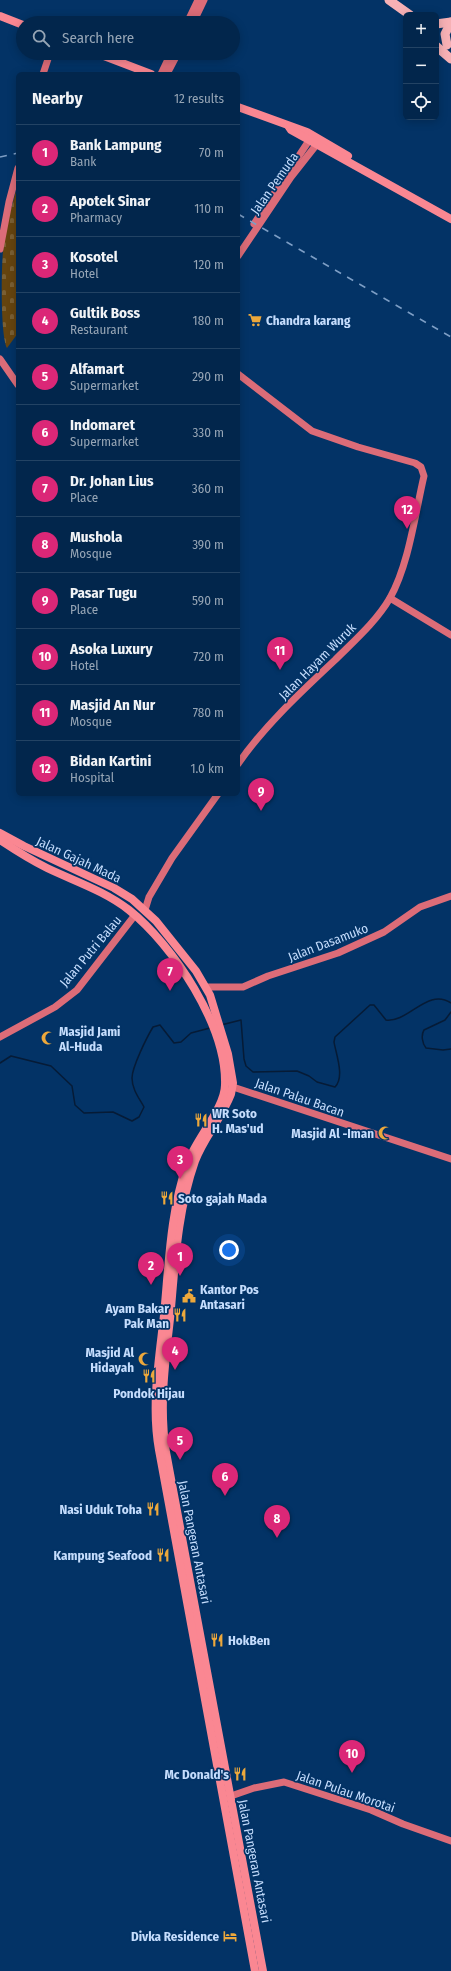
<!DOCTYPE html>
<meta charset="utf-8">
<style>
body{margin:0;font-family:"Fira Sans Condensed",sans-serif;background:#103256;color:#f1f3f6}
.controls{position:absolute;right:12px;top:12px;display:grid;overflow:hidden;border-radius:6px;box-shadow:0 2px 10px #0003}
.controls button{width:36px;height:36px;display:grid;place-items:center;padding:0;border:0;border-bottom:1px solid #234364;background:#02264c;color:#f1f3f6;font:20px sans-serif}
.you{position:absolute;left:229px;top:1250px;width:14px;height:14px;margin:-10px;border:3px solid #fff;border-radius:50%;background:#1a73e8;box-shadow:0 0 0 6px #1a73e833}
.badge{display:grid;place-items:center;width:26px;height:26px;border-radius:50%;background:#db2777;color:#fff;font-size:13px;font-weight:700}
.pin{position:absolute;translate:-50% -33px;filter:drop-shadow(0 1px 2px #0008)}
.pin::after{content:'';position:absolute;top:21px;width:14px;height:12px;background:inherit;clip-path:polygon(0 0,100% 0,50% 100%)}
.list{margin:0;padding:0;list-style:none}
h2{display:flex;justify-content:space-between;align-items:center;height:52px;margin:0;padding:0 16px;font-size:17px}
h2 small{font-size:13px;font-weight:400;color:#96a5b5}
.list li{display:grid;grid-template-columns:26px 1fr auto;gap:12px;align-items:center;box-sizing:border-box;height:56px;padding:0 16px;border-top:1px solid #234364}
.list b{display:block;font-size:15px;white-space:nowrap}
.list p{margin:0;font-size:13px;white-space:nowrap;color:#96a5b5}
.list em{font-size:13px;font-style:normal;color:#96a5b5}
.icon{flex:none;width:22px;height:22px;fill:none;stroke:currentColor;stroke-width:2;stroke-linecap:round;stroke-linejoin:round}
.map{position:relative;flex:none;width:451px;height:1971px;overflow:hidden}
.search{position:absolute;background:#02264c;box-shadow:0 2px 10px #0003;left:16px;top:16px;width:224px;height:44px;display:flex;align-items:center;gap:10px;box-sizing:border-box;padding:0 14px;border-radius:22px;color:#96a5b5;font-size:15px}
.panel{position:absolute;background:#02264c;box-shadow:0 2px 10px #0003;left:16px;top:72px;width:224px;height:724px;border-radius:6px}
.map>svg:first-child{display:block}
</style>
<div class="map">
<svg width="451" height="1971" viewBox="0 0 451 1971">
<defs>
<pattern id="cemetery-stones" width="16" height="16" patternUnits="userSpaceOnUse"><rect width="16" height="16" fill="#65440f"/><path d="M2 7V4a2 2 0 0 1 4 0v3zM10 15v-3a2 2 0 0 1 4 0v3z" fill="#7a5f33"/></pattern>
</defs>
<rect width="100%" height="100%" fill="#033366"/>
<path fill="url(#cemetery-stones)" d="M18 184V333L7 348C0 334 1 262 4 241 6 222 13 203 18 184Z"/>
<g fill="none" stroke-linecap="round" stroke-linejoin="round">
<g stroke="#061b36" stroke-width="1.5">
<path d="M451 1012 445 1020 424 1030C421 1035 422 1043 426 1048L443 1050 451 1049"/>
<path d="M221 1025 241 1020 244 1059 246 1066 253 1072 297 1071 309 1076 317 1082 335 1087C345 1077 336 1054 334 1042L335 1037 370 1005H374L386 1020C408 1023 428 987 451 1003"/>
<path d="M0 1063 11 1056 51 1066 72 1086 75 1105 84 1113 113 1112 132 1121 139 1117 144 1107C139 1098 132 1089 132 1078 132 1067 147 1037 153 1027L160 1025 174 1043 181 1042 191 1033 210 1028"/>
</g>
<g stroke="#dc6c78" stroke-width="7">
<polyline points="187,23 198,0"/>
<polyline points="193,23 204,0"/>
<polyline points="43,74 50,53"/>
<polyline points="161,74 171,53"/>
<polyline points="167,74 178,53"/>
<polyline points="254,224 310,139"/>
<polyline points="0,249 9,202 18,168"/>
<polyline points="238,256 291,177 317,144"/>
<polyline points="0,359 18,385"/>
<path d="M238 374 312 431 358 447 415 463 421 467 424 476C415 514 409 564 390 598 376 622 354 641 335 660 301 692 265 725 238 764"/>
<polyline points="390,598 451,635"/>
<polyline points="145,910 149,897 172,858 218,794"/>
<polyline points="206,987 243,987 268,976 338,953 384,932 420,907 451,896"/>
<polyline points="0,1037 55,1007 77,990 135,915"/>
<polyline points="233,1087 451,1159"/>
<polyline points="231,1796 254,1788 284,1782 371,1810 403,1824 451,1841"/>
</g>
<g stroke="#fa8792" stroke-width="8">
<polyline points="0,16 23,25"/>
<polyline points="96,53 151,74"/>
<polyline points="238,107 307,132 348,156"/>
<polyline points="289,127 291,130 451,219"/>
<path d="M0 833 24 846 114 888 132 899 156 921 196 971 210 995 228 1054 233 1083 231 1094C222 1118 204 1137 195 1161 177 1212 175 1265 170 1319 165 1363 159 1407 166 1452L263 1971"/>
<path d="M0 840C15 850 31 860 47 868 74 881 105 891 129 910 173 945 227 1026 225 1085 225 1108 195 1140 187 1164 170 1213 169 1264 164 1315 159 1360 151 1406 159 1450L255 1971"/>
</g>
<g stroke="#f7b1b5" stroke-width="9">
<polyline points="389,0 410,15"/>
<polyline points="436,24 451,22"/>
<polyline points="447,45 445,34 451,22"/>
<polyline points="436,46 451,59"/>
</g>
<g stroke="#7d9ec5" stroke-width="1.5" stroke-dasharray="7 7" stroke-linecap="butt">
<polyline points="0,157 18,153"/>
<polyline points="238,214 451,337"/>
</g>
</g>
<defs>
<g id="supermarket-bare" transform="scale(1.08)"><path d="M-6-5.5h2.5l.6 2H6L4.5 2H-2.5L-4.4-4H-6ZM-1.5 3.2a1.3 1.3 0 1 0 .1 0ZM3 3.2a1.3 1.3 0 1 0 .1 0Z" fill="#eda83b" stroke="#033366" stroke-width="2.5" paint-order="stroke"/></g>
<g id="mosque-bare" transform="scale(1.08)"><path d="M3.5-4.9A6 6 0 1 0 3.5 4.9A5 5 0 1 1 3.5-4.9Z" fill="#eda83b" stroke="#033366" stroke-width="2.5" paint-order="stroke"/></g>
<g id="restaurant-bare" transform="scale(1.08)"><path d="M-5-6h1v4h1v-4h1v4h1v-4h1v5L-1.5 .5V6h-2V.5L-5-1ZM5-6V6H3V1.5H1.5Q1.5-4 5-6Z" fill="#eda83b" stroke="#033366" stroke-width="2.5" paint-order="stroke"/></g>
<g id="civic-bare" transform="scale(1.08)"><path d="M-.6-6.5H3V-4.5H.6V-3L4-1V1h2V6H-6V1h2V-1L-.6-3ZM-1.2 2.5V6h2.4V2.5Z" fill="#eda83b" stroke="#033366" stroke-width="2.5" paint-order="stroke"/></g>
<g id="hotel-bare" transform="scale(1.08)"><path d="M-6-4.5h1.5V1H6V5H4.5V3h-9V5H-6ZM-4 0a1.8 1.8 0 1 1 3.6 0ZM.5 0V-2.5h3Q6-2.5 6 0Z" fill="#eda83b" stroke="#033366" stroke-width="2.5" paint-order="stroke"/></g>
</defs>
<g fill-rule="evenodd">
<use href="#supermarket-bare" x="255" y="320"/>
<use href="#mosque-bare" x="48" y="1038"/>
<use href="#restaurant-bare" x="201" y="1120"/>
<use href="#mosque-bare" x="385" y="1133"/>
<use href="#restaurant-bare" x="167" y="1198"/>
<use href="#civic-bare" x="189" y="1296"/>
<use href="#restaurant-bare" x="180" y="1315"/>
<use href="#mosque-bare" x="145" y="1359"/>
<use href="#restaurant-bare" x="149" y="1376"/>
<use href="#restaurant-bare" x="153" y="1509"/>
<use href="#restaurant-bare" x="163" y="1555"/>
<use href="#restaurant-bare" x="217" y="1640"/>
<use href="#restaurant-bare" x="240" y="1774"/>
<use href="#hotel-bare" x="230" y="1936"/>
</g>
<g text-anchor="middle" stroke-width="3.5" stroke-linejoin="round" paint-order="stroke">
<g font-size="13" fill="#c5ddfd" stroke="#033366">
<text transform="translate(274 183) rotate(-55)" y="5">Jalan Pemuda</text>
<text transform="translate(317 661) rotate(-45)" y="5">Jalan Hayam Wuruk</text>
<text transform="translate(79 859) rotate(25)" y="5">Jalan Gajah Mada</text>
<text transform="translate(328 942) rotate(-21)" y="5">Jalan Dasamuko</text>
<text transform="translate(90 951) rotate(-50)" y="5">Jalan Putri Balau</text>
<text transform="translate(300 1097) rotate(19)" y="5">Jalan Palau Bacan</text>
<text transform="translate(195 1542) rotate(79)" y="5">Jalan Pangeran Antasari</text>
<text transform="translate(346 1791) rotate(19)" y="5">Jalan Pulau Morotai</text>
<text transform="translate(255 1861) rotate(79)" y="5">Jalan Pangeran Antasari</text>
</g>
<g font-size="13" font-weight="bold" fill="#c5ddfd" stroke="#033366" text-anchor="end">
<text x="266" y="325" text-anchor="start">Chandra karang</text>
<text x="59" y="1036" text-anchor="start">Masjid Jami<tspan x="59" dy="15">Al-Huda</tspan></text>
<text x="212" y="1118" text-anchor="start">WR Soto<tspan x="212" dy="15">H. Mas'ud</tspan></text>
<text x="374" y="1138">Masjid Al -Iman</text>
<text x="178" y="1203" text-anchor="start">Soto gajah Mada</text>
<text x="200" y="1294" text-anchor="start">Kantor Pos<tspan x="200" dy="15">Antasari</tspan></text>
<text x="169" y="1313">Ayam Bakar<tspan x="169" dy="15">Pak Man</tspan></text>
<text x="134" y="1357">Masjid Al<tspan x="134" dy="15">Hidayah</tspan></text>
<text x="149" y="1398" text-anchor="middle">Pondok Hijau</text>
<text x="142" y="1514">Nasi Uduk Toha</text>
<text x="152" y="1560">Kampung Seafood</text>
<text x="228" y="1645" text-anchor="start">HokBen</text>
<text x="229" y="1779">Mc Donald's</text>
<text x="219" y="1941">Divka Residence</text>
</g>
</g>
</svg>
<div class="controls">
<button>+</button>
<button>−</button>
<button><svg class="icon" aria-label="locate" viewBox="0 0 24 24"><circle cx="12" cy="12" r="6"/><path d="M12 2v4M12 18v4M2 12h4M18 12h4"/></svg></button>
</div>
<div class="you"></div>
<div class="pin badge" style="left:180px;top:1276px">1</div>
<div class="pin badge" style="left:151px;top:1285px">2</div>
<div class="pin badge" style="left:180px;top:1179px">3</div>
<div class="pin badge" style="left:175px;top:1370px">4</div>
<div class="pin badge" style="left:180px;top:1460px">5</div>
<div class="pin badge" style="left:225px;top:1496px">6</div>
<div class="pin badge" style="left:170px;top:991px">7</div>
<div class="pin badge" style="left:277px;top:1538px">8</div>
<div class="pin badge" style="left:261px;top:811px">9</div>
<div class="pin badge" style="left:352px;top:1773px">10</div>
<div class="pin badge" style="left:280px;top:670px">11</div>
<div class="pin badge" style="left:407px;top:529px">12</div>
<div class="search"><svg class="icon" aria-label="search" viewBox="0 0 24 24"><circle cx="10" cy="10" r="6"/><path d="M15 15l6 6"/></svg>Search here</div>
<section class="panel">
<h2>Nearby<small>12 results</small></h2>
<ul class="list">
<li><span class="badge">1</span><div><b>Bank Lampung</b><p>Bank</p></div><em>70 m</em></li>
<li><span class="badge">2</span><div><b>Apotek Sinar</b><p>Pharmacy</p></div><em>110 m</em></li>
<li><span class="badge">3</span><div><b>Kosotel</b><p>Hotel</p></div><em>120 m</em></li>
<li><span class="badge">4</span><div><b>Gultik Boss</b><p>Restaurant</p></div><em>180 m</em></li>
<li><span class="badge">5</span><div><b>Alfamart</b><p>Supermarket</p></div><em>290 m</em></li>
<li><span class="badge">6</span><div><b>Indomaret</b><p>Supermarket</p></div><em>330 m</em></li>
<li><span class="badge">7</span><div><b>Dr. Johan Lius</b><p>Place</p></div><em>360 m</em></li>
<li><span class="badge">8</span><div><b>Mushola</b><p>Mosque</p></div><em>390 m</em></li>
<li><span class="badge">9</span><div><b>Pasar Tugu</b><p>Place</p></div><em>590 m</em></li>
<li><span class="badge">10</span><div><b>Asoka Luxury</b><p>Hotel</p></div><em>720 m</em></li>
<li><span class="badge">11</span><div><b>Masjid An Nur</b><p>Mosque</p></div><em>780 m</em></li>
<li><span class="badge">12</span><div><b>Bidan Kartini</b><p>Hospital</p></div><em>1.0 km</em></li>
</ul>
</section>
</div>
